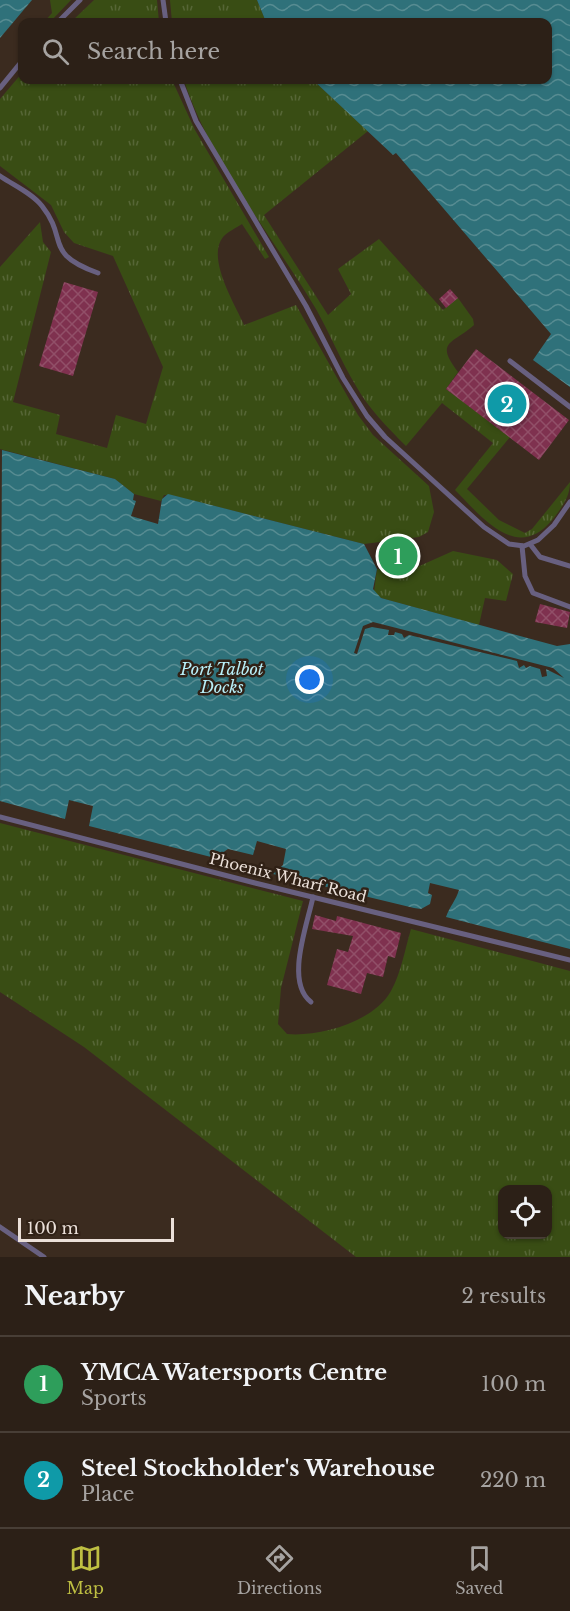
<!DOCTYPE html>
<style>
body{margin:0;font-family:"Libre Baskerville",serif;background:#382d24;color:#f1f3f6}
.controls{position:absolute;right:18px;bottom:18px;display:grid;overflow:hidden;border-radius:12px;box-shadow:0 2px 4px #0004}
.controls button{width:54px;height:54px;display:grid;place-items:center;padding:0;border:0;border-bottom:2px solid #483e36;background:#2c2017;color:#f1f3f6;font:30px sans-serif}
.scale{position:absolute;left:18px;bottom:15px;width:156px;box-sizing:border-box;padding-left:6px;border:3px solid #ebe0d9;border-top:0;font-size:16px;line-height:21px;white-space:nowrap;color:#ebe0d9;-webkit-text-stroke:4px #302116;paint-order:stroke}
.you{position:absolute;left:310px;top:680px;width:21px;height:21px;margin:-15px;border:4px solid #fff;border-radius:50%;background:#1a73e8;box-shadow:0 0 0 9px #1a73e833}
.badge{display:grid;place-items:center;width:39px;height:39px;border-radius:50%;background:#bebf42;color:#fff;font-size:20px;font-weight:700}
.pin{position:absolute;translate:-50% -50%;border:3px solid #fff;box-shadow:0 2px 6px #0006}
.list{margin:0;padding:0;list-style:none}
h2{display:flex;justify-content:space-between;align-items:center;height:78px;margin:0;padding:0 24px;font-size:26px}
h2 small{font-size:20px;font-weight:400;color:#a6a3a1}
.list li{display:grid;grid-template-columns:39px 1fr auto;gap:18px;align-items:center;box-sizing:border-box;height:96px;padding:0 24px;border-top:2px solid #483e36}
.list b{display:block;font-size:22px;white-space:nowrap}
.list p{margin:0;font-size:20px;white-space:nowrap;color:#a6a3a1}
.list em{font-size:20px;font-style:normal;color:#a6a3a1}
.icon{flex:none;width:33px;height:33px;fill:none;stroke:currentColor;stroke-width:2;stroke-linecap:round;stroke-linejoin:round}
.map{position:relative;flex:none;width:570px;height:1257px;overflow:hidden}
.search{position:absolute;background:#2c2017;box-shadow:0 2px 4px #0004;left:18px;right:18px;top:18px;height:66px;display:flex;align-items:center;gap:15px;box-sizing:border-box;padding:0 21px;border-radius:12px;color:#a6a3a1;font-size:22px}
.sheet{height:270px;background:#2c2017}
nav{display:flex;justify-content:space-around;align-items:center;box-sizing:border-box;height:84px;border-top:2px solid #483e36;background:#2c2017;font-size:16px;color:#a6a3a1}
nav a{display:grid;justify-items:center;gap:3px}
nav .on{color:#bebf42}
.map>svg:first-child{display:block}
</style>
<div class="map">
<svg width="570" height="1257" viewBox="0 0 570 1257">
<defs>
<pattern id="grass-tufts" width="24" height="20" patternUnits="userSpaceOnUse" patternTransform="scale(1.5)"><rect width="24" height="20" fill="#394d14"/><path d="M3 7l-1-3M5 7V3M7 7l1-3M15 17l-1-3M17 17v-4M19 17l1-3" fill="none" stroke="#566636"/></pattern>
<pattern id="water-waves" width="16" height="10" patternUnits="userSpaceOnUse" patternTransform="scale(1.5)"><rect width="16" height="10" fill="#2f717a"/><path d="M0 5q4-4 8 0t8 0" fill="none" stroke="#578c92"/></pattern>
<pattern id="building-cross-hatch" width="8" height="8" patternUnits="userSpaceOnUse" patternTransform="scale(1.5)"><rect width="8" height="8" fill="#7f314f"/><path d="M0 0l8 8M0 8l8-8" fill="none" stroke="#914f68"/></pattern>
</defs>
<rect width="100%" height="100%" fill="#3b2b1f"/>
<g fill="url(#grass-tufts)" fill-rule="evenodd">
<polygon points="50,0 71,0 50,22 44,22 52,13"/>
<polygon points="94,0 157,0 159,22 71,22"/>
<polygon points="170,0 257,0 266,22 172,22"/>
<path d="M22 73V80H172L195 130 269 257 265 259 242 224C236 228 227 232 223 237 206 258 235 304 244 325L296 305 358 415 373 435 429 486 434 512 428 532 419 537 364 544 171 495H164L161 501 134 494 115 479 0 449V267L40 222 43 242 51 252 13 402 60 415 56 434 107 448 116 415 146 424 163 367 113 256 74 243 64 232 51 205 0 166V99Z"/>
<path d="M184 80H313L368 131 264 215 328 315 351 294 338 269 379 239 443 310 458 298 473 319 474 325C453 344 434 341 458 372L446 389 510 437 467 489 499 520 525 533 532 529 570 482C570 497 562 507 553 519 517 563 483 518 455 490L493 443 442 403 406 446C387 427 369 409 356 386 341 361 330 334 316 309 273 237 209 159 184 80Z"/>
<polygon points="453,551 497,560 513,574 506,601 485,598 479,625 381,598 374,592 377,569 415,568"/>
<path d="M0 823 303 901 281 988 278 1024 287 1034C319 1037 374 1022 391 991 401 973 405 949 411 929L570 971V1257H356L84 1047 0 992ZM502 1190H548V1234H502Z"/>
</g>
<g fill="url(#water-waves)">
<polygon points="0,0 32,0 0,38"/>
<polygon points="257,0 570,0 570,387 533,360 551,334 396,153 393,155 313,80 548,80 548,22 266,22"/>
<path d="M2 450 115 479 134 494 133 500 136 501 131 516 158 524 162 499 168 494 364 544 377 569 373 589 381 598 557 646 570 644V949L446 917C450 906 456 900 459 890L430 883 428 893 432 895 430 904 421 909 414 908 273 874 283 865 286 849 257 841 253 855 228 849 215 858 89 826 93 806 69 800 65 819 0 801Z"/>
</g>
<polygon fill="#3b2b1f" points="373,622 553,668 564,678 546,669 547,676 542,677 540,669 530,666 526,668 524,665 519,668 517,661 409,635 404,638 402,634 395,632 394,635 388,635 389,630 372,627 365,629 357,654 354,653 363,626"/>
<g fill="url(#building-cross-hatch)">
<polygon points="64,282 98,292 73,376 39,366"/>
<polygon points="450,289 458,298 446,308 439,299"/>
<polygon points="476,349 569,420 539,460 446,389"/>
<polygon points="393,544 402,546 403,550 413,549 415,568 384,569 381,545"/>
<polygon points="540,604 570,612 567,628 535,622"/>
<polygon points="315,915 336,921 337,916 401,933 395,958 388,956 383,977 367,973 361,994 327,985 337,949 348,952 353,936 312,929"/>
</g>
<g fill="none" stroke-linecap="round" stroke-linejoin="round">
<g stroke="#686080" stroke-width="5">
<polyline points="163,0 166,22"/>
<polyline points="58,22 80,0"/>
<polyline points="180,80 196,121 306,306 343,378 367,416 385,437 484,527 509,544 524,546 538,540 554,525 570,502"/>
<polyline points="0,88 22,61"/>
<path d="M0 176C13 185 32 193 42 206 69 240 43 253 98 273"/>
<polyline points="510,361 570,407"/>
<polyline points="530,544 540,557 570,566"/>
<polyline points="522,546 525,576 533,593 570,607"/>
<polyline points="0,817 255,883 570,960"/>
<path d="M311 1002C285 982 307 926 313 897"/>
<polyline points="0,1227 44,1257"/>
</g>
</g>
<g text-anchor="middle" stroke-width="5" stroke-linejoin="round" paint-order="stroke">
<g font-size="15" fill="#ebe0d9" stroke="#302116">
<text transform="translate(288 878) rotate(14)" y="5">Phoenix Wharf Road</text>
</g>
<g font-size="16" font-style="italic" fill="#b8eff8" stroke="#302116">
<text x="222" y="675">Port Talbot<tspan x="222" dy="18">Docks</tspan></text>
</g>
</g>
</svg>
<div class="controls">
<button><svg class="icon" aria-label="locate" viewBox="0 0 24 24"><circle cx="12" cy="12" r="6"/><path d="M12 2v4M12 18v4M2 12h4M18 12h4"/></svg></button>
</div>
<div class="scale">100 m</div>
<div class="you"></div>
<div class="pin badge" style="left:398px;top:556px;background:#2e9e5b">1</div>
<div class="pin badge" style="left:507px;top:404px;background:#0f9aa8">2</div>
<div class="search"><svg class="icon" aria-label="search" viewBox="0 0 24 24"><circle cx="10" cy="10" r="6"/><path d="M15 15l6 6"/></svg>Search here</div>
</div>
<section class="sheet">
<h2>Nearby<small>2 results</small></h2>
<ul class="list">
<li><span class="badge" style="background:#2e9e5b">1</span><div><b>YMCA Watersports Centre</b><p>Sports</p></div><em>100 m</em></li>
<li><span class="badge" style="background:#0f9aa8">2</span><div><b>Steel Stockholder's Warehouse</b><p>Place</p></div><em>220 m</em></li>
</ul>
</section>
<nav>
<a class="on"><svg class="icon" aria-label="map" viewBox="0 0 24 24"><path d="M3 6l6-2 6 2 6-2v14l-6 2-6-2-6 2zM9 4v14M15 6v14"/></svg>Map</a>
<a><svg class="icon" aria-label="directions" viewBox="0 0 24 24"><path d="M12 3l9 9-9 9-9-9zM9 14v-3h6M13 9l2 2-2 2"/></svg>Directions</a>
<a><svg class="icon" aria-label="saved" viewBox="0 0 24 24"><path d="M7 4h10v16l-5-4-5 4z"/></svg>Saved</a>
</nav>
